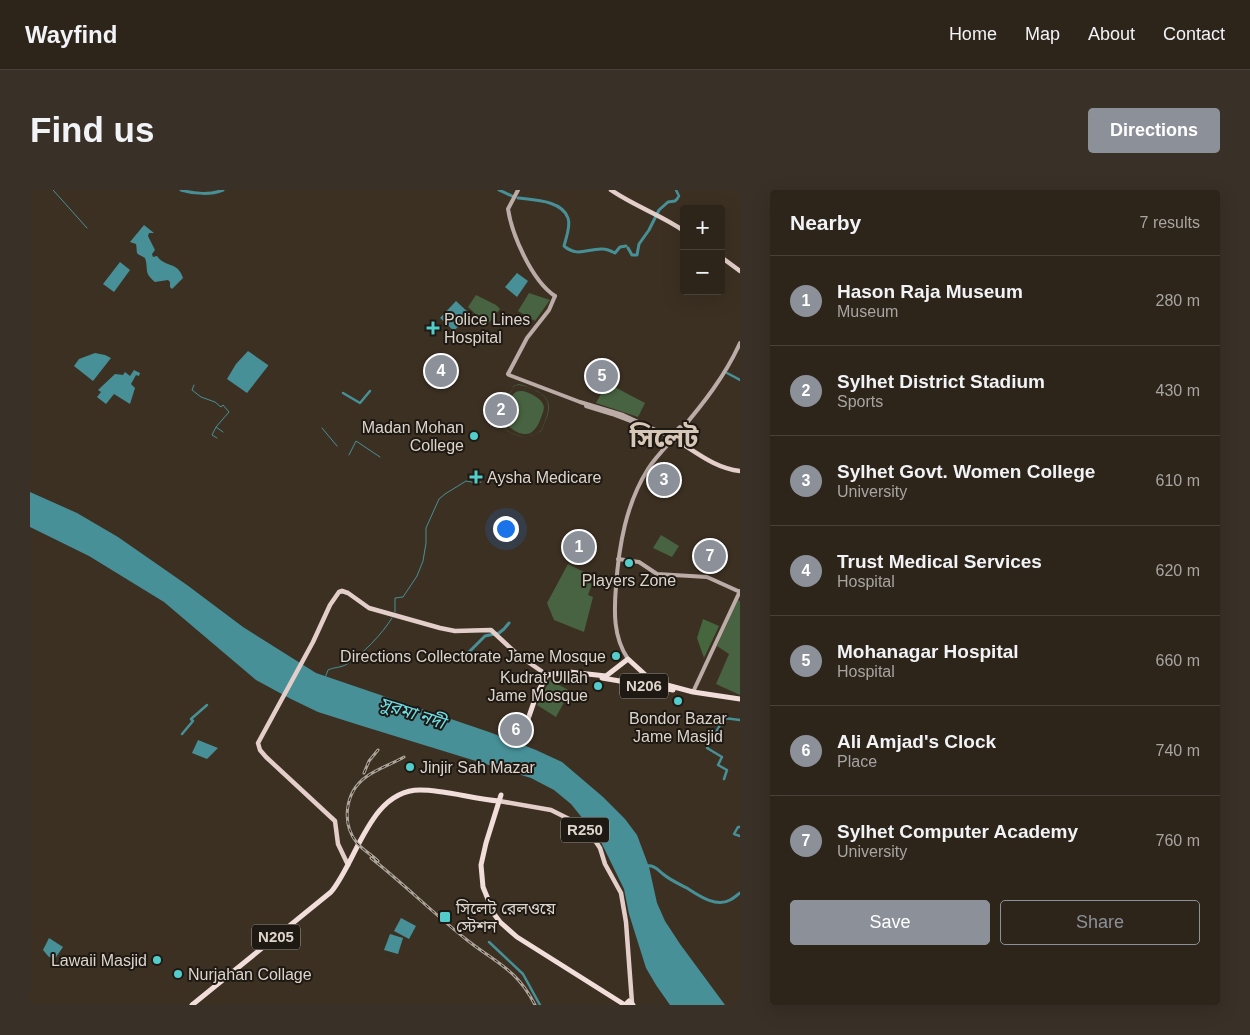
<!DOCTYPE html>
<meta charset="utf-8">
<style>
body{margin:0;font-family:Arial,"Noto Sans Bengali",sans-serif;background:#393027;color:#f1f3f6}
.controls{position:absolute;right:15px;top:15px;display:grid;overflow:hidden;border-radius:5px;box-shadow:0 5px 20px #0002}
.controls button{width:45px;height:45px;display:grid;place-items:center;padding:0;border:0;border-bottom:1px solid #484139;background:#2d241a;color:#f1f3f6;font:25px sans-serif}
.you{position:absolute;left:475px;top:338px;width:18px;height:18px;margin:-12px;border:4px solid #fff;border-radius:50%;background:#1a73e8;box-shadow:0 0 0 8px #1a73e833}
.badge{display:grid;place-items:center;width:32px;height:32px;border-radius:50%;background:#8c9099;color:#fff;font-size:16px;font-weight:700}
.pin{position:absolute;translate:-50% -50%;border:2px solid #fff;box-shadow:0 1px 5px #0006}
.list{margin:0;padding:0;list-style:none}
h2{display:flex;justify-content:space-between;align-items:center;height:65px;margin:0;padding:0 20px;font-size:21px}
h2 small{font-size:16px;font-weight:400;color:#a7a4a2}
.list li{display:grid;grid-template-columns:32px 1fr auto;gap:15px;align-items:center;box-sizing:border-box;height:90px;padding:0 20px;border-top:1px solid #484139}
.list b{display:block;font-size:19px;white-space:nowrap}
.list p{margin:0;font-size:16px;white-space:nowrap;color:#a7a4a2}
.list em{font-size:16px;font-style:normal;color:#a7a4a2}
.actions{display:flex;gap:10px;padding:15px 20px}
.actions a{flex:1;padding:11px 0;border:1px solid #8c9099;border-radius:5px;text-align:center;font-size:18px;color:#8c9099}
.actions .main{background:#8c9099;color:#fff}
.map{position:relative;flex:none;width:710px;height:815px;overflow:hidden;border-radius:5px}
header{display:flex;align-items:center;gap:30px;box-sizing:border-box;height:70px;padding:0 25px;background:#2d241a;border-bottom:1px solid #484139}
header strong{font-size:24px}
nav{display:flex;gap:28px;margin-inline-start:auto;font-size:18px}
.intro{display:flex;align-items:center;justify-content:space-between;box-sizing:border-box;height:120px;padding:0 30px}
h1{margin:0;font-size:35px}
.button{padding:12px 22px;border-radius:5px;background:#8c9099;color:#fff;font-size:18px;font-weight:700}
main{display:flex;gap:30px;padding:0 30px}
aside{flex:1;background:#2d241a;border-radius:5px;box-shadow:0 5px 20px #0002}
.map>svg:first-child{display:block}
</style>
<header>
<strong>Wayfind</strong>
<nav><a>Home</a><a>Map</a><a>About</a><a>Contact</a></nav>
</header>
<div class="intro"><h1>Find us</h1><a class="button">Directions</a></div>
<main>
<div class="map">
<svg width="710" height="815" viewBox="0 0 710 815">
<rect width="100%" height="100%" fill="#3c3022"/>
<g fill="#486341" fill-rule="evenodd">
<polygon points="499,103 520,110 505,131 488,121"/>
<polygon points="446,105 466,115 470,119 459,133 454,132 438,117"/>
<polygon points="577,193 615,213 608,227 566,213"/>
<path d="M489 194C496 196 502 198 508 202 525 211 517 226 511 241 509 242 504 245 500 246 487 249 470 240 466 227L468 219 471 220 474 216 469 212 473 204 477 206 484 198 483 196ZM489 195C500 197 519 203 519 217 519 225 514 233 512 240 509 241 505 245 501 246 487 249 460 236 469 220L473 222 471 226C473 234 481 238 487 242 502 249 508 237 512 225 513 222 515 218 513 214 511 208 496 200 490 201 486 201 483 204 481 207L478 206 484 198V196Z"/>
<polygon points="631,345 649,356 642,367 623,358"/>
<polygon points="538,374 558,384 556,391 562,394 558,405 563,407 554,442 524,430 517,413"/>
<polygon points="708,410 710,411 710,505 686,494 699,464 687,456"/>
<polygon points="520,490 540,501 526,527 507,515"/>
</g>
<polygon fill="#46663d" points="673,429 689,436 674,468 667,448"/>
<g fill="#479098">
<path d="M114 35 124 43H119L118 46 125 60 122 64 123 67 127 66C135 78 148 71 153 88L142 99 140 97V92L138 90 125 92C113 82 119 80 115 68 104 62 108 65 106 54L100 52Z"/>
<polygon points="90,72 100,80 84,102 73,94"/>
<polygon points="487,83 498,91 487,107 475,97"/>
<polygon points="426,111 440,124 424,141 410,128"/>
<polygon points="218,161 238,175 238,176 217,203 197,189 206,174"/>
<polygon points="65,163 75,165 81,168 63,191 44,176 49,169"/>
<polygon points="104,180 110,183 109,186 106,185 101,194 105,198 100,214 84,204 76,214 67,207 71,202 68,200 85,184 93,185 95,182 100,186"/>
<polygon points="0,302 47,323 88,347 157,395 213,437 286,483 459,542 506,560 532,572 573,607 595,629 607,645 619,677 627,713 635,731 650,754 695,815 640,815 626,795 616,778 599,724 594,699 570,650 541,614 524,600 501,588 329,535 288,522 261,509 226,490 134,412 59,366 0,337"/>
<polygon points="168,550 188,558 177,569 162,563"/>
<polygon points="371,728 386,736 379,749 364,741"/>
<polygon points="360,744 373,748 368,764 354,760"/>
<polygon points="19,748 33,757 24,770 18,766 13,760"/>
</g>
<g fill="none" stroke-linecap="round" stroke-linejoin="round">
<g stroke="#479098" stroke-width="1">
<polyline points="23,0 57,38"/>
<polyline points="164,195 162,200 171,207 185,212 191,217 193,215 199,222 186,237"/>
<polyline points="292,238 307,256"/>
<polyline points="187,248 182,245 186,237 193,242"/>
<polyline points="319,265 326,251 350,267"/>
<polyline points="365,422 365,408 373,407 387,386 393,371 396,353 396,338 409,309 415,304 436,291 447,293 451,292"/>
<path d="M295 488 298 480C304 477 311 478 317 474 333 464 352 444 362 428"/>
</g>
<g stroke="#479098" stroke-width="2.5">
<polyline points="646,0 649,6 647,9"/>
<polyline points="697,183 710,190"/>
<polyline points="313,203 330,213 340,201"/>
<polyline points="152,544 163,531 161,529 177,515"/>
<polyline points="694,589 697,580 688,575 692,567 677,558 694,528 710,530"/>
<polyline points="710,637 708,637 704,644 710,646"/>
<polyline points="459,752 493,784 510,815"/>
</g>
<g stroke="#479098" stroke-width="3">
<path d="M151 0C164 4 181 5 193 0"/>
<polyline points="469,0 482,6"/>
<path d="M488 8C502 10 532 10 538 28 541 36 536 48 534 56 548 68 558 58 573 59 577 59 581 61 585 63L590 57 596 56"/>
<polyline points="598,58 602,65 607,65 609,54 619,40 629,20 638,12 645,11 647,9"/>
<polyline points="432,469 455,446 469,443 474,439 479,433"/>
<path d="M616 676C624 675 627 679 633 684 640 690 649 694 657 698 668 705 686 718 700 710 704 708 707 705 710 703"/>
</g>
<g stroke="#bcaca8" stroke-width="4">
<path d="M488 0 478 19C482 45 502 91 525 106"/>
<polyline points="478,184 497,148 519,120 525,106"/>
<polyline points="479,185 550,212 593,225 641,247"/>
<polyline points="556,216 582,224 611,235"/>
<polyline points="639,248 650,237"/>
<polyline points="588,369 609,372 627,384 677,387 710,402"/>
<path d="M598 469C583 447 584 421 586 396 589 355 596 314 618 279 627 265 639 254 650 241 673 214 695 186 710 153"/>
<polyline points="663,502 710,401"/>
</g>
<g stroke="#e3cec9" stroke-width="4.5">
<path d="M581 0C604 16 631 25 654 41"/>
<polyline points="691,67 710,81"/>
<path d="M641 247C664 260 683 278 710 281"/>
<polyline points="312,401 309,402 300,415 283,452 228,553 230,560 236,567 305,631 308,654 318,675"/>
<polyline points="312,401 318,403 339,418 410,438 425,441 461,440 488,465 517,485"/>
<polyline points="469,611 521,620 545,632 564,649 570,658 575,674 591,703 596,732 602,813"/>
</g>
<g stroke="#f1deda" stroke-width="5">
<polyline points="572,488 643,500"/>
<polyline points="496,535 506,506 517,485 539,482 576,486 598,469 622,491 663,502 710,509"/>
<polyline points="471,605 456,653 451,675 453,697 464,724 470,732 487,747 595,815"/>
<path d="M162 815 301 702C327 671 340 600 390 600 416 600 443 609 469 611"/>
<polyline points="595,815 599,811 603,815"/>
</g>
<g stroke="#ada499" stroke-width="3">
<g id="rail">
<polyline points="334,583 339,571 348,560"/>
<path d="M341 668C374 694 404 724 437 750 466 773 487 779 505 815"/>
<path d="M348 671C342 665 333 660 327 653 311 633 315 602 336 587 347 579 362 574 374 567"/>
</g>
</g>
<use href="#rail" stroke="#1f1913" stroke-width="1" stroke-dasharray="4" stroke-linecap="butt"/>
</g>
<g fill="#52cdcc" stroke="#1f1913" stroke-width="2">
<path d="M400.5 130.5h5v5h5v5h-5v5h-5v-5h-5v-5h5z"/>
<circle cx="444" cy="246" r="5"/>
<path d="M443.5 279.5h5v5h5v5h-5v5h-5v-5h-5v-5h5z"/>
<circle cx="599" cy="373" r="5"/>
<circle cx="586" cy="466" r="5"/>
<circle cx="568" cy="496" r="5"/>
<circle cx="648" cy="511" r="5"/>
<circle cx="380" cy="577" r="5"/>
<rect x="409" y="721" width="12" height="12" rx="2.5"/>
<circle cx="127" cy="770" r="5"/>
<circle cx="148" cy="784" r="5"/>
</g>
<g text-anchor="middle" stroke-width="4" stroke-linejoin="round" paint-order="stroke">
<g fill="#1f1913" stroke="#a49d94" stroke-width="1">
<rect x="590" y="483.5" width="48" height="25" rx="4"/>
<rect x="531" y="627.5" width="48" height="25" rx="4"/>
<rect x="222" y="734.5" width="48" height="25" rx="4"/>
</g>
<g font-size="15" font-weight="bold" fill="#ddd5cc">
<text x="614" y="501">N206</text>
<text x="555" y="645">R250</text>
<text x="246" y="752">N205</text>
</g>
<g font-size="16" fill="#ddd5cc" stroke="#1f1913" text-anchor="start">
<text x="414" y="135">Police Lines<tspan x="414" dy="18">Hospital</tspan></text>
<text x="434" y="243" text-anchor="end">Madan Mohan<tspan x="434" dy="18">College</tspan></text>
<text x="457" y="293">Aysha Medicare</text>
<text x="599" y="396" text-anchor="middle">Players Zone</text>
<text x="576" y="472" text-anchor="end">Directions Collectorate Jame Mosque</text>
<text x="558" y="493" text-anchor="end">Kudrat Ullah<tspan x="558" dy="18">Jame Mosque</tspan></text>
<text x="648" y="534" text-anchor="middle">Bondor Bazar<tspan x="648" dy="18">Jame Masjid</tspan></text>
<text x="390" y="583">Jinjir Sah Mazar</text>
<text x="426" y="724">সিলেট রেলওয়ে<tspan x="426" dy="18">স্টেশন</tspan></text>
<text x="117" y="776" text-anchor="end">Lawaii Masjid</text>
<text x="158" y="790">Nurjahan Collage</text>
</g>
<g font-size="18" font-style="italic" fill="#6fdfeb" stroke="#1f1913">
<text transform="translate(382 523) rotate(18)" y="6">সুরমা নদী</text>
</g>
<g font-size="26" font-weight="bold" fill="#d7c7b6" stroke="#1f1913">
<text x="634" y="257">সিলেট</text>
</g>
</g>
</svg>
<div class="controls">
<button>+</button>
<button>−</button>
</div>
<div class="you"></div>
<div class="pin badge" style="left:549px;top:357px">1</div>
<div class="pin badge" style="left:471px;top:220px">2</div>
<div class="pin badge" style="left:634px;top:290px">3</div>
<div class="pin badge" style="left:411px;top:181px">4</div>
<div class="pin badge" style="left:572px;top:186px">5</div>
<div class="pin badge" style="left:486px;top:540px">6</div>
<div class="pin badge" style="left:680px;top:366px">7</div>
</div>
<aside>
<h2>Nearby<small>7 results</small></h2>
<ul class="list">
<li><span class="badge">1</span><div><b>Hason Raja Museum</b><p>Museum</p></div><em>280 m</em></li>
<li><span class="badge">2</span><div><b>Sylhet District Stadium</b><p>Sports</p></div><em>430 m</em></li>
<li><span class="badge">3</span><div><b>Sylhet Govt. Women College</b><p>University</p></div><em>610 m</em></li>
<li><span class="badge">4</span><div><b>Trust Medical Services</b><p>Hospital</p></div><em>620 m</em></li>
<li><span class="badge">5</span><div><b>Mohanagar Hospital</b><p>Hospital</p></div><em>660 m</em></li>
<li><span class="badge">6</span><div><b>Ali Amjad's Clock</b><p>Place</p></div><em>740 m</em></li>
<li><span class="badge">7</span><div><b>Sylhet Computer Academy</b><p>University</p></div><em>760 m</em></li>
</ul>
<div class="actions"><a class="main">Save</a><a>Share</a></div>
</aside>
</main>
